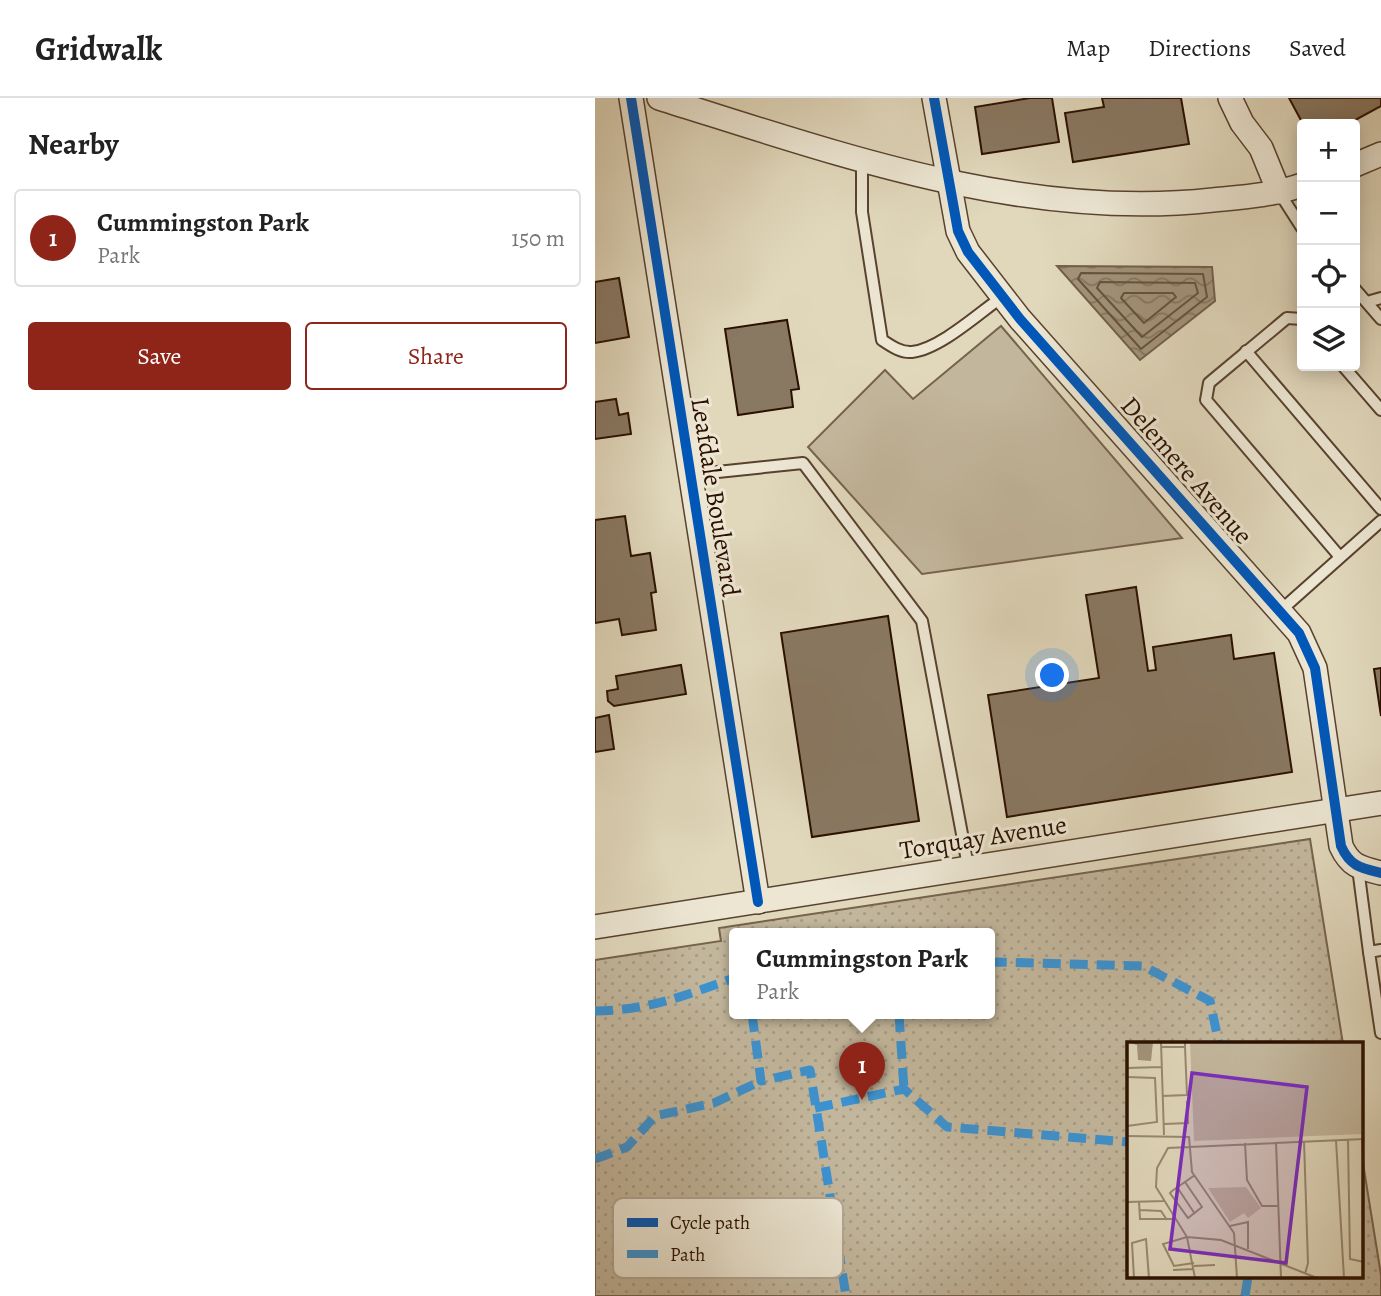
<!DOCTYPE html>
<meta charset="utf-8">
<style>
body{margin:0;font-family:Alegreya,serif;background:#f2f2f2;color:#222}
.controls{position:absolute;right:21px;top:21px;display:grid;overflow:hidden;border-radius:7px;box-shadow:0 4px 18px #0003}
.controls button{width:63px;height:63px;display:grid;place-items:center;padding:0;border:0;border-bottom:2px solid #e0e0e0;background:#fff;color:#222;font:35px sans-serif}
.you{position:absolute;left:458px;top:578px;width:24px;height:24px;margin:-18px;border:5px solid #fff;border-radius:50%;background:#1a73e8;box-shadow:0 0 0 10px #1a73e833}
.badge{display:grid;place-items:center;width:46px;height:46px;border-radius:50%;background:#8f2418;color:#fff;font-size:23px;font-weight:700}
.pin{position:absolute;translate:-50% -58px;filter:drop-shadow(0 2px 4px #0008)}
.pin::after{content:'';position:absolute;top:37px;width:24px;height:21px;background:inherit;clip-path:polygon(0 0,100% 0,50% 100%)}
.popup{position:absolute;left:134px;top:830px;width:266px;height:91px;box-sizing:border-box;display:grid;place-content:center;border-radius:7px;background:#fff;filter:drop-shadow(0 2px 5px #0005);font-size:23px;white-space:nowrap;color:#767676}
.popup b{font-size:26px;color:#222}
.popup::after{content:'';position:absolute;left:50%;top:100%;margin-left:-14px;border:14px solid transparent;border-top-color:#fff}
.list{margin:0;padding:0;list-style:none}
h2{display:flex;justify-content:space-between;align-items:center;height:91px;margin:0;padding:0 28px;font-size:30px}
h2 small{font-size:23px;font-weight:400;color:#767676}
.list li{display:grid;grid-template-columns:46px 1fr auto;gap:21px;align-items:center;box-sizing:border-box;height:98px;margin:0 14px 14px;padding:0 14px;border:2px solid #e0e0e0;border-radius:7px}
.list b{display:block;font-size:26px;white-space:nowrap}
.list p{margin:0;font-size:23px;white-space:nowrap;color:#767676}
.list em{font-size:23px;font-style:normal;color:#767676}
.actions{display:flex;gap:14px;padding:21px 28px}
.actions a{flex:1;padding:16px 0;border:2px solid #8f2418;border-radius:7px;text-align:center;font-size:24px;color:#8f2418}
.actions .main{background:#8f2418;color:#fff}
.icon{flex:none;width:38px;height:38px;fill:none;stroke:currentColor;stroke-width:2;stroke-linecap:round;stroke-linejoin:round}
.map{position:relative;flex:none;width:786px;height:1198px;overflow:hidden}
header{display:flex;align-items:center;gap:42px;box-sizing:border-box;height:98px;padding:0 35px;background:#fff;border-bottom:2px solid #e0e0e0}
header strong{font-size:33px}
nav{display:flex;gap:38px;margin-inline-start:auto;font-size:24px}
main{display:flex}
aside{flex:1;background:#fff}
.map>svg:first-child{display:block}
</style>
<header>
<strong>Gridwalk</strong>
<nav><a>Map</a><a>Directions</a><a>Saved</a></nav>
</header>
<main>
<aside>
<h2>Nearby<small></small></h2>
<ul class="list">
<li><span class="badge">1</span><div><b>Cummingston Park</b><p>Park</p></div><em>150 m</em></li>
</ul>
<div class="actions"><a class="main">Save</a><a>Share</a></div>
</aside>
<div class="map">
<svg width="786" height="1198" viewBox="0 0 786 1198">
<defs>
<pattern id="park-dots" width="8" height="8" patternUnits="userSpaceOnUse" patternTransform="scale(1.75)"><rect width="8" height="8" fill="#c2b69c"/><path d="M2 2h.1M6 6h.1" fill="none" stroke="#a79b85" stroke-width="1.8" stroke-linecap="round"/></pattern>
<pattern id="water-waves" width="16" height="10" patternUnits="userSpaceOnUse" patternTransform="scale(1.75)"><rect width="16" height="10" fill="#a3947c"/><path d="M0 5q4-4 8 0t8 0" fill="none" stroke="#857763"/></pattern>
</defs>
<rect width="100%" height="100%" fill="#e1d8bc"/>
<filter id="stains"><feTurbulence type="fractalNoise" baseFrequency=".00286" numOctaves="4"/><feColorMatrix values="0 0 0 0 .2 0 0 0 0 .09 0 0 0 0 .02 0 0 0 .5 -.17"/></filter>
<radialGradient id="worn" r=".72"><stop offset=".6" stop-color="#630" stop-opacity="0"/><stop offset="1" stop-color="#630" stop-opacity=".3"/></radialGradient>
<polygon fill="#c2b69c" stroke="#76634e" stroke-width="2" points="406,228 587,440 327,476 213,349 290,272 318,301"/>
<path fill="url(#park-dots)" stroke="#76634e" stroke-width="2" fill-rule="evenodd" d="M715 741 748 946H534V1179H767V1059L786 1177V1198H0V862L126 843 124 830ZM139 836H395V916H139Z"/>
<polygon fill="url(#water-waves)" stroke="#735f4a" stroke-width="2" points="462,168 617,169 620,203 545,262"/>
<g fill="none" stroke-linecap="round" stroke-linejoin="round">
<g stroke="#66523e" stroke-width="2">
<polygon points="486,175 608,176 612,199 546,251 483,181"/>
<polygon points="505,184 600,185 603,195 547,239 502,190"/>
<polygon points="529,195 578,195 581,199 549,225 526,200"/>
</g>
</g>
<g fill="#897862" stroke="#2a1000" stroke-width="2">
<polygon points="435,0 457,0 464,44 387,56 380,9"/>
<polygon points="507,0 586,0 594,46 478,64 470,15 509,9"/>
<polygon points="694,0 786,0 786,8 753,26 708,26"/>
<polygon points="24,180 34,239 0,245 0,184"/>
<polygon points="192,222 204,291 196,292 198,309 143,317 130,231"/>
<polygon points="21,301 24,317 33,315 36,336 0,341 0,304"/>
<polygon points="30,418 36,458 55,455 61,494 56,495 61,532 27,537 24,521 0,525 0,422"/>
<polygon points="541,489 553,573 561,572 558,549 636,537 639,561 679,555 697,674 412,719 393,597 504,580 491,497"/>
<polygon points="293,518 324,723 217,739 186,535"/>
<polygon points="86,567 91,596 19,608 13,603 12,593 23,591 21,578"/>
<polygon points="786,570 786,618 779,571"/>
<polygon points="14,617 19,651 0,654 0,620"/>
</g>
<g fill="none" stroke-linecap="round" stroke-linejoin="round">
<g stroke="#58422f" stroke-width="14">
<g id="service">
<path d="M267 61V114L287 242C296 248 306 255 317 254 345 251 384 215 407 199"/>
<polyline points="684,94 707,130"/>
<polyline points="760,191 786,221"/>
<polyline points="772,204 786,200"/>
<polyline points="707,221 692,220 614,285 611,302 745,459"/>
<polyline points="651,253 786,411"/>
<polyline points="748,268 786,312"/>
<polyline points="94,377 208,365 327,523 373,768"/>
<polyline points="685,513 786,423"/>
<polyline points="763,770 774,854"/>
<polyline points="786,852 774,854 786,935"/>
</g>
</g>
<g stroke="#58422f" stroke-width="26">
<g id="minor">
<polyline points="36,0 163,804"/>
<path d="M64 0C244 56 428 123 618 102 648 99 679 97 707 87"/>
<path d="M339 0 363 133 373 154 425 221 704 535 720 570 746 748C755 768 765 770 786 775"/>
<polyline points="635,0 647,25 666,50 684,94"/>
<polyline points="760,67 786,56"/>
<polyline points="0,829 786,705"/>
</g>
</g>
<use href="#service" stroke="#ece6d3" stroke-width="10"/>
<use href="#minor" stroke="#ece6d3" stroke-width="23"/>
<g stroke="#3c92d0" stroke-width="9" stroke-dasharray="18 9" stroke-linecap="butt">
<polyline points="146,834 146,836"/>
<polyline points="395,867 398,864 548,868 615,903 624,946"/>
<path d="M0 913C55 912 88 898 139 880"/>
<polyline points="157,916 166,983 215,972 251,1198"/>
<polyline points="304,916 309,991"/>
<polyline points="220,1010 309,991 352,1029 534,1044"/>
<polyline points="0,1061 32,1049 60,1018 119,1005 166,983"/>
<polyline points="650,1198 653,1179"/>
</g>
<g stroke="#ece6d3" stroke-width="15">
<g id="cycleway">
<polyline points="36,0 163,804"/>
<path d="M339 0 363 133 373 154 425 221 704 535 720 570 746 748C755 768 765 770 786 775"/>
</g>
</g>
<use href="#cycleway" stroke="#0057b8" stroke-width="10"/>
</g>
<g text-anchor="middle" stroke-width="6" stroke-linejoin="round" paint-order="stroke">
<g font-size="26" fill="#2a1000" stroke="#ece6d3">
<text transform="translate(592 372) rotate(49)" y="9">Delemere Avenue</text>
<text transform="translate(121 399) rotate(81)" y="9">Leafdale Boulevard</text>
<text transform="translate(388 739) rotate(-9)" y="9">Torquay Avenue</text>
</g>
</g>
<g transform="translate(532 944)">
<rect width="236" height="236" fill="#e1d8bc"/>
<path d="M119 145 134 166 121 176 117 171 103 180 81 146Z" fill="#c2b69c"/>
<path d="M63 0H236V92L67 99Z" fill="#c2b69c"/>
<path d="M0 0H26L24 19 11 18 10 3Z" fill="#a3947c"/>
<path fill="none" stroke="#988871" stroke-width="2" d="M34 0 37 93M34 5H58V0M0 26 35 25M0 35 28 36 30 80 0 84M35 54 60 53 58 5M37 82 61 81 60 59M0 94 62 95 65 130 107 191 110 236M221 97 223 217 237 220M235 97 237 135M209 98 217 236M177 99 181 221 178 232M149 100 154 236M118 101 120 138 135 164H152M58 140 75 165 61 176 43 151 45 149 68 133M50 145 68 172M0 160 37 159M12 160 13 177H49M13 168 34 169 40 178M103 184 121 180V207M67 221 47 224 36 202 60 195 94 198 190 236M67 224 88 223M46 228 67 227M7 236 5 201 19 197 22 236M68 236 60 195 29 145 30 126 41 106 237 97"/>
<path fill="#7b2cbf" fill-opacity="0.15" stroke="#7b2cbf" stroke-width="3.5" d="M65 31 180 45 159 221 43 207Z"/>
<rect width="236" height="236" fill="none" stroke="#2a1000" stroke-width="3.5"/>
</g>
<rect x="18" y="1100" width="230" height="80" rx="10" fill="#ece6d3" stroke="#b2a694" stroke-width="2"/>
<rect x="32" y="1120" width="31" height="9" fill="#0057b8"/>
<rect x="32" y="1152" width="31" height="8" fill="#3c92d0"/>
<g font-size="19" fill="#2a1000">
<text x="75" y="1131">Cycle path</text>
<text x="75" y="1163">Path</text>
</g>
<rect width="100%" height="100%" filter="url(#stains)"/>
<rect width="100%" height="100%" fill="url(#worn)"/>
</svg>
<div class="controls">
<button>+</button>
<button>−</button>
<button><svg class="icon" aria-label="locate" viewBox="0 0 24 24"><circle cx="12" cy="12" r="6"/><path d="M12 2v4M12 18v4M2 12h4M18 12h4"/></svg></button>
<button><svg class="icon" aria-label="layers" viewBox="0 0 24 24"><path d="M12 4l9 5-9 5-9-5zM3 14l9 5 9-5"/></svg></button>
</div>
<div class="you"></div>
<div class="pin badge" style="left:267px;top:1002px">1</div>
<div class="popup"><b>Cummingston Park</b>Park</div>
</div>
</main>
